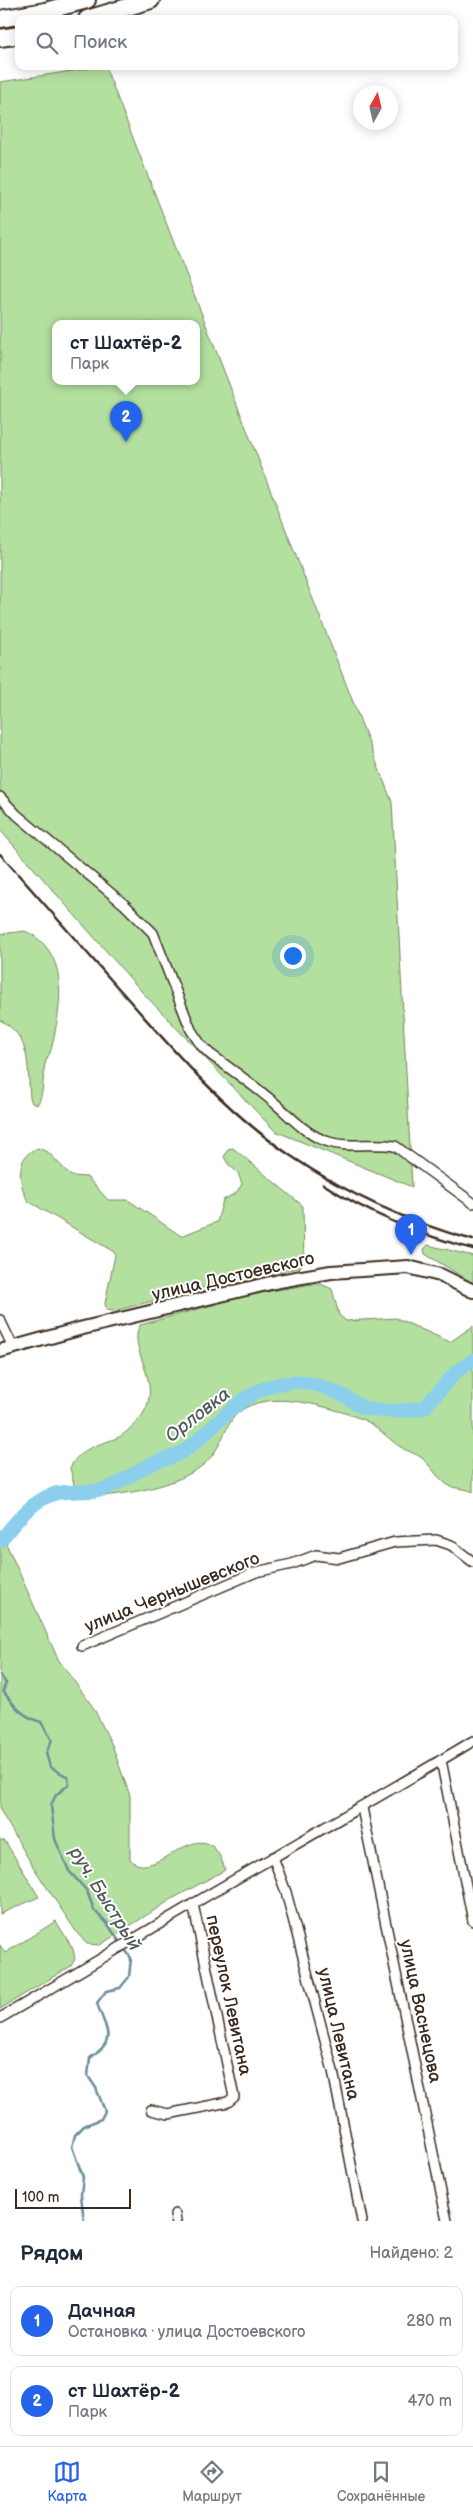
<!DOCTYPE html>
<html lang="ru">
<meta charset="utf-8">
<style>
body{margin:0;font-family:"Balsamiq Sans",sans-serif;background:#f6f6f7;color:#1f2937}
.compass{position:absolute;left:353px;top:85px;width:45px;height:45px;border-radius:50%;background:#fff;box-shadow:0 2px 12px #0003;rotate:8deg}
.scale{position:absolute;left:15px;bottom:12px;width:116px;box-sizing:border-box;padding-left:5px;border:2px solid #3b2a1e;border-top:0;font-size:14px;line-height:18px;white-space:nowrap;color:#3b2a1e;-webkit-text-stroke:4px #fff;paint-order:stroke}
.you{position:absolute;left:292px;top:955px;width:18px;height:18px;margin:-12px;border:4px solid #fff;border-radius:50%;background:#1a73e8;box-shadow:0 0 0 8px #1a73e833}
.badge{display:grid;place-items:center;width:32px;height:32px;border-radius:50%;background:#2563eb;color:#fff;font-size:16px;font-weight:700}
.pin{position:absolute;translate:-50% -41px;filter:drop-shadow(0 1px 2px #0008)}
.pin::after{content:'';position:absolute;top:26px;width:18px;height:15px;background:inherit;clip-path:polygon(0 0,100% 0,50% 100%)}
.popup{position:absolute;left:52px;top:320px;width:148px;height:65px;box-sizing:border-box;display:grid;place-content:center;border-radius:10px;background:#fff;filter:drop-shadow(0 1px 4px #0005);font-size:16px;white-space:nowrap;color:#747a83}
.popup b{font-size:19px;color:#1f2937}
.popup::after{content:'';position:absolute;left:50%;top:100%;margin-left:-10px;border:10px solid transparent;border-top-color:#fff}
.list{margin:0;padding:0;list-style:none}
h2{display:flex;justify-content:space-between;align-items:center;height:65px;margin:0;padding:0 20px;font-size:21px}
h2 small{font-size:16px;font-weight:400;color:#747a83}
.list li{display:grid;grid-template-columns:32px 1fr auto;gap:15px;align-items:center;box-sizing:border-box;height:70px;margin:0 10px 10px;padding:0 10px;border:1px solid #e0e1e3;border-radius:10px}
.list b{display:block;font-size:19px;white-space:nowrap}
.list p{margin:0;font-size:16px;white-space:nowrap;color:#747a83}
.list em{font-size:16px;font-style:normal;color:#747a83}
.icon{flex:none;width:28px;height:28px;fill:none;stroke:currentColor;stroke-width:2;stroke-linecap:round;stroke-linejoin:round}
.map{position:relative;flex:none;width:473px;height:2221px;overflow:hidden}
.search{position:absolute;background:#fff;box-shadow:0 2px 12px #0003;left:15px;right:15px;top:15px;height:55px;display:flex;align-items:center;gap:12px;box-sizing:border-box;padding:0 18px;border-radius:10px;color:#747a83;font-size:19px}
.sheet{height:225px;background:#fff}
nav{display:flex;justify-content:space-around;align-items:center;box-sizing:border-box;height:70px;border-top:1px solid #e0e1e3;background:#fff;font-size:14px;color:#747a83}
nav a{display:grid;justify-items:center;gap:2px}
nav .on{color:#2563eb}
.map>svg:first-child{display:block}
</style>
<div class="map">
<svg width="473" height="2221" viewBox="0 0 473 2221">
<rect width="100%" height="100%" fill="#fff"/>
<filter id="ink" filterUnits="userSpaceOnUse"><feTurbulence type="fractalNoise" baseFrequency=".02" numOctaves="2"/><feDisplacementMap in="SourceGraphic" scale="10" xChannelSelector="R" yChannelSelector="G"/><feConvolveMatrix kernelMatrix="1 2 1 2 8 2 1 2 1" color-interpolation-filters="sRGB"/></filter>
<g filter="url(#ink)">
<g fill="#b3e09f" stroke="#77855e" fill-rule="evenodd">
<path d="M105 66 392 802 412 1187 275 1131 143 993 0 830V82ZM56 323H196V381H56Z"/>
<path d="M25 931C71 952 61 1006 52 1046 51 1053 46 1058 45 1064 42 1078 45 1093 37 1105L32 1103 30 1098C27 1066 32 1037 0 1020V934Z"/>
<path d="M38 1148 48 1152 71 1176 87 1177 108 1200H128L181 1236 217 1222 223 1200 236 1193 242 1184 238 1173 228 1164 224 1157 228 1149 233 1148 303 1206 304 1263 299 1268 248 1276 114 1311 106 1310 105 1303 115 1255 114 1252 28 1201C18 1184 15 1155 38 1148Z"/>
<polygon points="428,1245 473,1256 473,1283 425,1254 424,1249"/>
<path d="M313 1284H321L332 1289 339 1315 346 1321 396 1318 450 1342 473 1326V1492C464 1487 453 1490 445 1483 436 1476 430 1465 422 1458 416 1453 405 1451 399 1446 386 1437 376 1425 362 1419 329 1407 268 1387 238 1413 222 1427 223 1452 199 1468 169 1489 118 1496 82 1497L75 1488 70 1468C79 1448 99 1445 117 1438 126 1434 137 1422 143 1414 164 1381 126 1349 140 1325L252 1294Z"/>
<path d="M0 1530 58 1659 93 1707 112 1745 130 1796V1859C155 1888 206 1800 225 1870L172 1899 100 1945 87 1944 77 1933 32 1865 0 1810Z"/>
<polygon points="0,1840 5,1841 39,1897 0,1914"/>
<polygon points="56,1921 73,1949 75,1959 71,1966 0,2009 0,1945 5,1953"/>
</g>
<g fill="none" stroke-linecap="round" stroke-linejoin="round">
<g stroke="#6b8d9a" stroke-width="2.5">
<path d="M0 1675 6 1683 3 1691C14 1706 23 1717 41 1722L52 1740 46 1753 50 1767 68 1777 69 1784 56 1795 51 1805 55 1839 69 1871 87 1891 94 1910 107 1923 121 1944"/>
<path d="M84 2221 81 2195 83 2177 72 2147 75 2135 84 2126 101 2119 105 2111 96 2088 88 2076 90 2058C119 2039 105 2029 97 2003L106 1991 120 1988 129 1977 131 1958 124 1948"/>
</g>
<path stroke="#8bcfec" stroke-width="14" d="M0 1541C14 1524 31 1501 54 1494 68 1490 84 1493 99 1490 117 1487 133 1473 149 1465 160 1459 174 1458 184 1451 221 1426 242 1384 294 1382 310 1381 330 1389 344 1396 351 1399 357 1406 364 1408 382 1413 406 1411 424 1408L457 1371 473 1360"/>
<g stroke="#3b2a1e" stroke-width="12">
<g id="street">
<path d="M0 797 17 815 125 905 153 933 191 1030 201 1045 210 1054C231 1069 252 1084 271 1100 289 1114 304 1134 326 1141 347 1149 372 1142 395 1146L473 1203"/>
<polyline points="0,1320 13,1347"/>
<polyline points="82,1646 256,1572 292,1564 316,1555 339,1558 395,1542 436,1540 451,1545 473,1562"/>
<polyline points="441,1760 473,1921"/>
<polyline points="362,1808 447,2221"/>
<polyline points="273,1857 286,1892 333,2071 362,2221"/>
<path d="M0 2018C92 1965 182 1909 274 1857 340 1818 407 1781 473 1741"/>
<polyline points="151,2110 168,2114 228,2102 234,2097 193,1904"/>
<polyline points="175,2214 176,2221"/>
</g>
</g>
<g stroke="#3b2a1e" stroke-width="16">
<polyline id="secondary" points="0,1351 79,1329 279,1281 331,1272 408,1267 440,1275 473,1291"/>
</g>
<g stroke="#3b2a1e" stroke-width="20">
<g id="highway">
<polyline points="0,19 45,11 87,0"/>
<polyline points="87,19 151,0"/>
<polyline points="0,38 19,35"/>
</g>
</g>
<use href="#street" stroke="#fff" stroke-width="9"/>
<use href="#secondary" stroke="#fff" stroke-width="12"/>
<use href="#highway" stroke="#fff" stroke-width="16"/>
<g stroke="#3b2a1e" stroke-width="2.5">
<path d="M0 854C43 902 85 951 128 999 178 1056 228 1113 291 1156 347 1194 408 1222 473 1240"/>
<path d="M323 1184C369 1214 420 1235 473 1249"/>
</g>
</g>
</g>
<g text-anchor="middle" stroke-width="4" stroke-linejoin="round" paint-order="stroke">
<g font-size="18" fill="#3b2a1e" stroke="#fff">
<text transform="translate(233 1276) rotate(-13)" y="6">улица Достоевского</text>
<text transform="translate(172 1592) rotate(-22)" y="6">улица Чернышевского</text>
<text transform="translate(229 1995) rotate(78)" y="6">переулок Левитана</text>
<text transform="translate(421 2011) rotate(78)" y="6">улица Васнецова</text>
<text transform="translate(339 2034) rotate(77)" y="6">улица Левитана</text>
</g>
<g font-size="19" font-style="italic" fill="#535c5c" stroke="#fff">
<text transform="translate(197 1414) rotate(-38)" y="7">Орловка</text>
<text transform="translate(106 1898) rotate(58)" y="7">руч. Быстрый</text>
</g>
</g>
</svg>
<svg class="compass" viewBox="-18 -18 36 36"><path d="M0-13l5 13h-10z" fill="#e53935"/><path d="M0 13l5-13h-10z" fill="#747a83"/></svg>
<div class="scale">100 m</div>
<div class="you"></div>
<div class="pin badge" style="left:411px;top:1255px">1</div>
<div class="pin badge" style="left:126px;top:442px">2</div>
<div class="popup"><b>ст Шахтёр-2</b>Парк</div>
<div class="search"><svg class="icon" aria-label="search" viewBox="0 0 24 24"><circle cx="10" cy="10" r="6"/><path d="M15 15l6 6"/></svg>Поиск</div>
</div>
<section class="sheet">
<h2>Рядом<small>Найдено: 2</small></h2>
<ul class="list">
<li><span class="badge">1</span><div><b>Дачная</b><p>Остановка · улица Достоевского</p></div><em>280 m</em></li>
<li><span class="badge">2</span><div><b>ст Шахтёр-2</b><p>Парк</p></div><em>470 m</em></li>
</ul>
</section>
<nav>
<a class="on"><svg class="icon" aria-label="map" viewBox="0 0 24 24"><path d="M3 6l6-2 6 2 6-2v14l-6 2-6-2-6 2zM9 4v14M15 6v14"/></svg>Карта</a>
<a><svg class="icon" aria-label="directions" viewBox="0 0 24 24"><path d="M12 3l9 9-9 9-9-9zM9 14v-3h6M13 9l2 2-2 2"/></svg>Маршрут</a>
<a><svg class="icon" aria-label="saved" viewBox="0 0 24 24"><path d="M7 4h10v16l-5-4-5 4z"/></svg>Сохранённые</a>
</nav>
